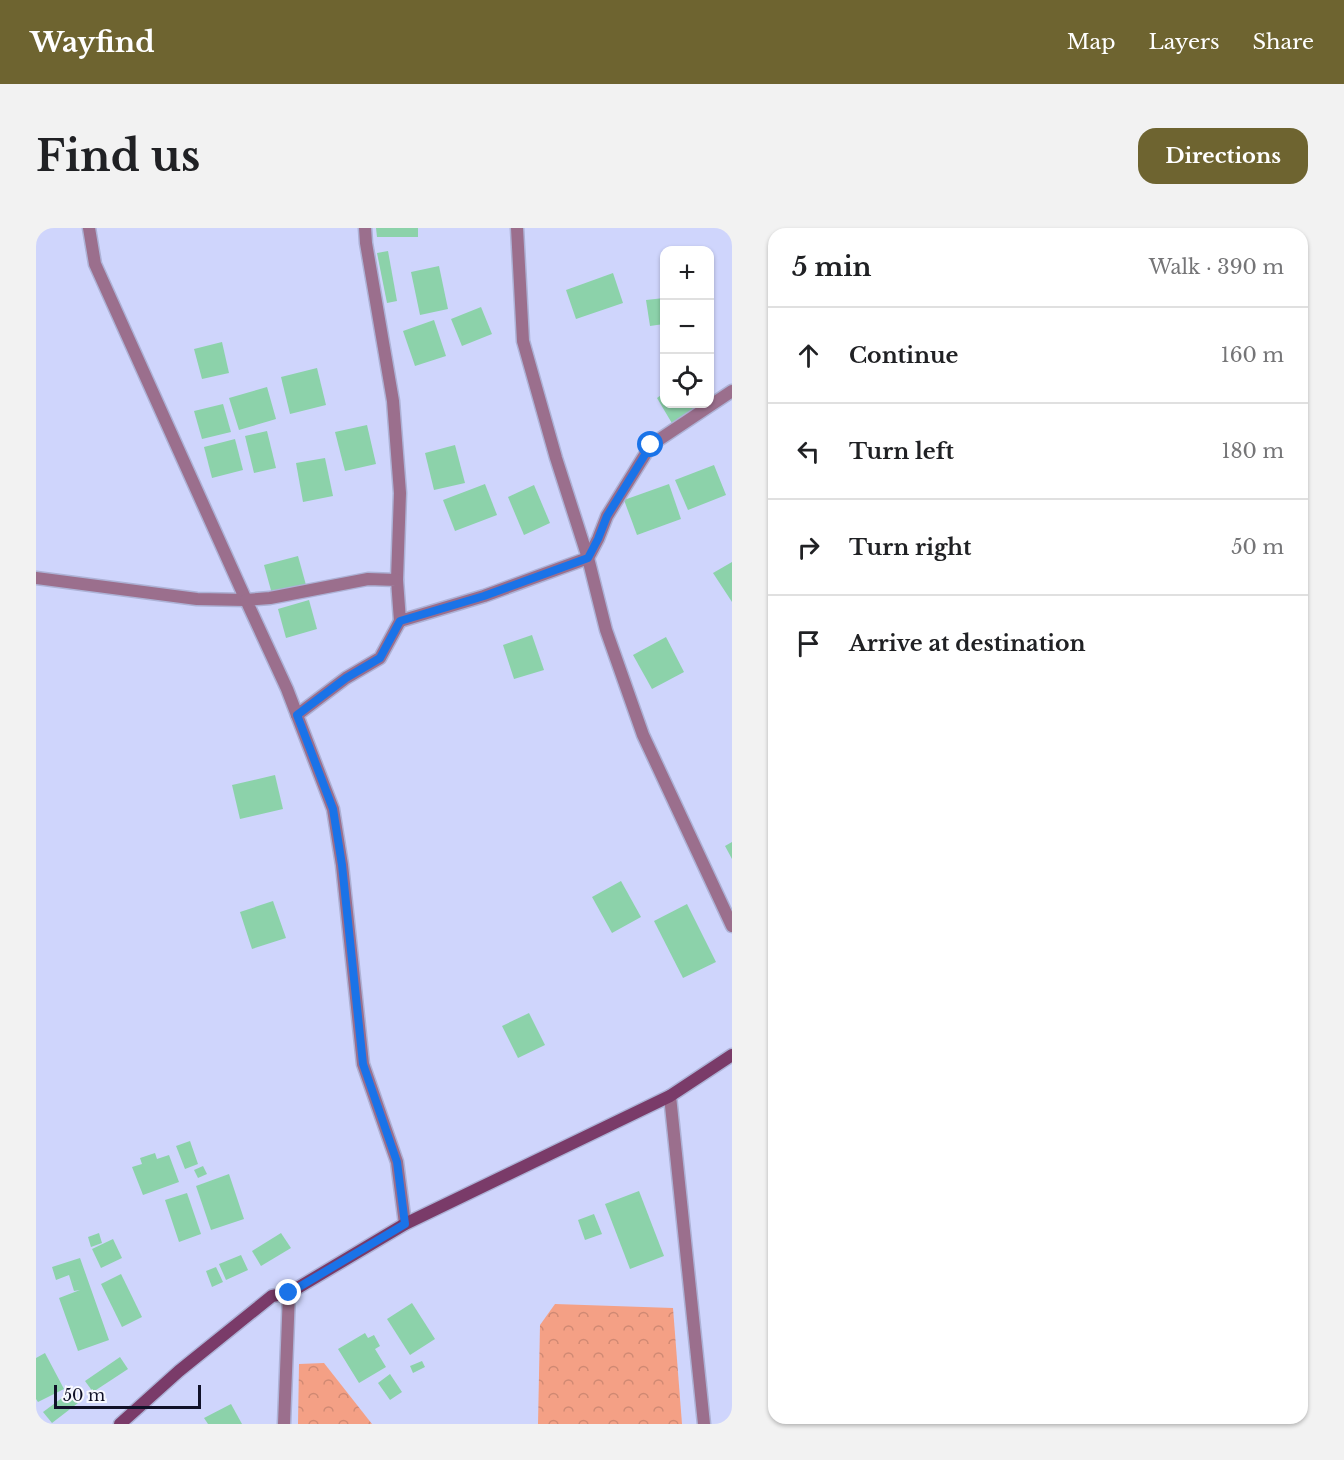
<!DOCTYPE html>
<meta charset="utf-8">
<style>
body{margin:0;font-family:"Libre Baskerville",serif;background:#f2f2f2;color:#202124}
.controls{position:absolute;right:18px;top:18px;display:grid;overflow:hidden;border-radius:12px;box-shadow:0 2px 4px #0004}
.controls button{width:54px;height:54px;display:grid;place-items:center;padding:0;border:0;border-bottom:2px solid #e0e0e0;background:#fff;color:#202124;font:30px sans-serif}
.scale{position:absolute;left:18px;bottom:15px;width:147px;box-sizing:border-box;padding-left:6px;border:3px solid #101128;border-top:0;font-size:16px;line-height:21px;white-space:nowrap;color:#101128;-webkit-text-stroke:4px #f7f8ff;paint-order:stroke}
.stop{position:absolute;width:18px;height:18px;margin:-14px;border:4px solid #1a73e8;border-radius:50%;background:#fff}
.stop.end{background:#1a73e8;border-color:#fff;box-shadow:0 2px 6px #0008}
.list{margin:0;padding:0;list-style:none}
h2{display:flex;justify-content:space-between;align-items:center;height:78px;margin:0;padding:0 24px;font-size:26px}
h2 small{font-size:20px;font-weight:400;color:#757577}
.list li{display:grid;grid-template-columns:39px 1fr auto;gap:18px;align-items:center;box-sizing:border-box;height:96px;padding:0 24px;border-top:2px solid #e0e0e0}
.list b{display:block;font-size:22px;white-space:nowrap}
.list em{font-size:20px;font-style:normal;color:#757577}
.icon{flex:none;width:33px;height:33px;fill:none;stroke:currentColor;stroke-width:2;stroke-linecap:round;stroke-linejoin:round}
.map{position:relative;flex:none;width:696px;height:1196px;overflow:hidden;border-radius:18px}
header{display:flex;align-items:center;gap:36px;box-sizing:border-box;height:84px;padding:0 30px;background:#6e6430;color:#fff}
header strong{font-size:28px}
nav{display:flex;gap:33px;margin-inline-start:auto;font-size:21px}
.intro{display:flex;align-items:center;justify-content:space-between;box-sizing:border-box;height:144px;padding:0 36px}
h1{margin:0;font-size:42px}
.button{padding:15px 27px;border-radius:18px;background:#6e6430;color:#fff;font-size:21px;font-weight:700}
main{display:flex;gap:36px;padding:0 36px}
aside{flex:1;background:#fff;border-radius:18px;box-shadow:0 2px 4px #0004}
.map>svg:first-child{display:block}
</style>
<header>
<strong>Wayfind</strong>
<nav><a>Map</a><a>Layers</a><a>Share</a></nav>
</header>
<div class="intro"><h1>Find us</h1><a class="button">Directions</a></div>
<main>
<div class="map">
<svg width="696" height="1196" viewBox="0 0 696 1196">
<defs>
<pattern id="forest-crowns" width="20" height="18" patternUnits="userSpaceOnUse" patternTransform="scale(1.5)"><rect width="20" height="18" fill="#f4a085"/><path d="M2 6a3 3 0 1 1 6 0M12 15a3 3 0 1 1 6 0" fill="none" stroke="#d08973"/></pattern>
</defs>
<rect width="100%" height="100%" fill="#cfd5fc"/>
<g fill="url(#forest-crowns)">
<polygon points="519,1076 637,1080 646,1196 502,1196 504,1097"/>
<polygon points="288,1135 336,1196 262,1196 263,1136"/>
</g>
<g fill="#8cd2aa">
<polygon points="340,0 382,0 382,9 341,9"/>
<polygon points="352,23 361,73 351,75 341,25"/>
<polygon points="403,38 412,81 384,87 375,44"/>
<polygon points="577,45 587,75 540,91 530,62"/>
<polygon points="628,70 628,96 614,98 610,72"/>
<polygon points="445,79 456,106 426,118 415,91"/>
<polygon points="398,92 410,128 379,138 367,103"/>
<polygon points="186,114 193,145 166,151 158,121"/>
<polygon points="281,140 290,177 254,186 245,149"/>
<polygon points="231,159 240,191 203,202 193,170"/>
<polygon points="628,165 628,176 654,176 659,184 637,197 621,170"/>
<polygon points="187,176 195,204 166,211 158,183"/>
<polygon points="331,197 340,236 309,243 299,204"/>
<polygon points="231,203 240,240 218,245 209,208"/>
<polygon points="199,211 207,242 176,250 168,219"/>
<polygon points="419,217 429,255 398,262 389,225"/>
<polygon points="289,230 297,268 267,274 260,235"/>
<polygon points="678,237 690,267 652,282 639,252"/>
<polygon points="449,256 461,287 419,303 407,272"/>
<polygon points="633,256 645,291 601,307 588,272"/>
<polygon points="498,257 514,295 488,307 472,269"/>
<polygon points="262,328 270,357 236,366 228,337"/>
<polygon points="696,334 696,374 677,345"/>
<polygon points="273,372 281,401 250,410 242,381"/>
<polygon points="496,407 508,442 478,451 467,417"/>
<polygon points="630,409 648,444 616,461 597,427"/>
<polygon points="239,547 247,581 204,591 196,557"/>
<polygon points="696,614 696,631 689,618"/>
<polygon points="585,653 605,689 576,705 556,669"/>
<polygon points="237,673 250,710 216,721 204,684"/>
<polygon points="651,676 680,734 647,750 618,693"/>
<polygon points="493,785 509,817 482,830 466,798"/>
<polygon points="154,913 162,936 149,941 140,918"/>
<polygon points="119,925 121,931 133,927 143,954 107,967 96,939 106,936 104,930"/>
<polygon points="167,938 171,946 162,950 158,942"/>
<polygon points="193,946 208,991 175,1002 160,958"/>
<polygon points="603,963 628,1028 594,1041 569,976"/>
<polygon points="151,965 165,1006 143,1014 129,972"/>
<polygon points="558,986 566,1006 549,1012 542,992"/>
<polygon points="63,1005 66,1015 55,1019 52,1009"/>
<polygon points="245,1005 255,1020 225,1038 216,1023"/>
<polygon points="77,1011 86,1030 65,1040 56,1021"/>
<polygon points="205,1027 212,1042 190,1052 183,1036"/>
<polygon points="44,1030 73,1112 42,1123 23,1070 44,1062 38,1063 33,1047 20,1052 16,1039"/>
<polygon points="180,1039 187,1054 176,1059 170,1043"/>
<polygon points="85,1046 106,1089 86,1099 65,1056"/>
<polygon points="376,1075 399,1111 374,1127 351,1091"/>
<polygon points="329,1105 332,1110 338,1107 344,1118 339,1121 350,1139 323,1155 302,1121"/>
<polygon points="9,1125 28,1161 2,1174 0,1171 0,1130"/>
<polygon points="84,1129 92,1141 57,1164 49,1153"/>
<polygon points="386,1133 389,1139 377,1145 374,1138"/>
<polygon points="354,1146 366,1164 354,1172 342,1155"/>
<polygon points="34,1164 42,1175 16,1195 7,1184"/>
<polygon points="195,1176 206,1196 172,1196 168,1190"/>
</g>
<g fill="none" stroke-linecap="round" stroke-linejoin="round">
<g stroke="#adb2d6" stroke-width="15">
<g id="street">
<polyline points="329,0 330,15 357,173 364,265 361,352"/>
<polyline points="481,0 487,113 520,230 552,330 570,402 607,507 696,698"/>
<polyline points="0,350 161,371 210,372 59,36 53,0"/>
<polyline points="261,487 310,450 344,430 364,393"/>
<polyline points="634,868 668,1196"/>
<polyline points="369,996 361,934 327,836 306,637 297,581 251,461 210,372 234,370 332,351 361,352 364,393 448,368 552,330 562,311 571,288 615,217 696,163"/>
<polyline points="248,1196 253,1065"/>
</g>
</g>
<g stroke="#adb2d6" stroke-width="15">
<polyline id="secondary" points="84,1196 143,1143 236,1068 253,1065 369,996 634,868 696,827"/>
</g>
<use href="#street" stroke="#9b6f8d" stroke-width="12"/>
<use href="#secondary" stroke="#7a3b69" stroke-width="12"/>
</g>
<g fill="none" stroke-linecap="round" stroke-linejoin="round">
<polyline stroke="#1a73e8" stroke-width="8" points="253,1065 369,996 361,934 327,836 306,637 297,581 261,487 310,450 344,430 364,393 448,368 552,330 562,311 571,288 615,217"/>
</g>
</svg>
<div class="controls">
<button>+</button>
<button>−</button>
<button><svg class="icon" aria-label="locate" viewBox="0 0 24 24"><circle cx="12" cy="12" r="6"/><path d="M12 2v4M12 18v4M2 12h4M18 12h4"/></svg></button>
</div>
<div class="scale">50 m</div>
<div class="stop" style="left:615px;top:217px"></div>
<div class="stop end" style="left:253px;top:1065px"></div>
</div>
<aside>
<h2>5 min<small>Walk · 390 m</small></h2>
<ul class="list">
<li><svg class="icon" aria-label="ahead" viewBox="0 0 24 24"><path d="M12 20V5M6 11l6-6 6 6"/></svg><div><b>Continue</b></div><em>160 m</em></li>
<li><svg class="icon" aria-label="left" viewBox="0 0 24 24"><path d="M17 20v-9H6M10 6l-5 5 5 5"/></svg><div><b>Turn left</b></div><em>180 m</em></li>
<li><svg class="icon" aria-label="right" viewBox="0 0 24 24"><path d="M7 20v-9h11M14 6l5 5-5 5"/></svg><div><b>Turn right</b></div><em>50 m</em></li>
<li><svg class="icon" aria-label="arrive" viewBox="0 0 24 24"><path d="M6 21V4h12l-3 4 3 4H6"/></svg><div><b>Arrive at destination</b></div></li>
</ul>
</aside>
</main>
